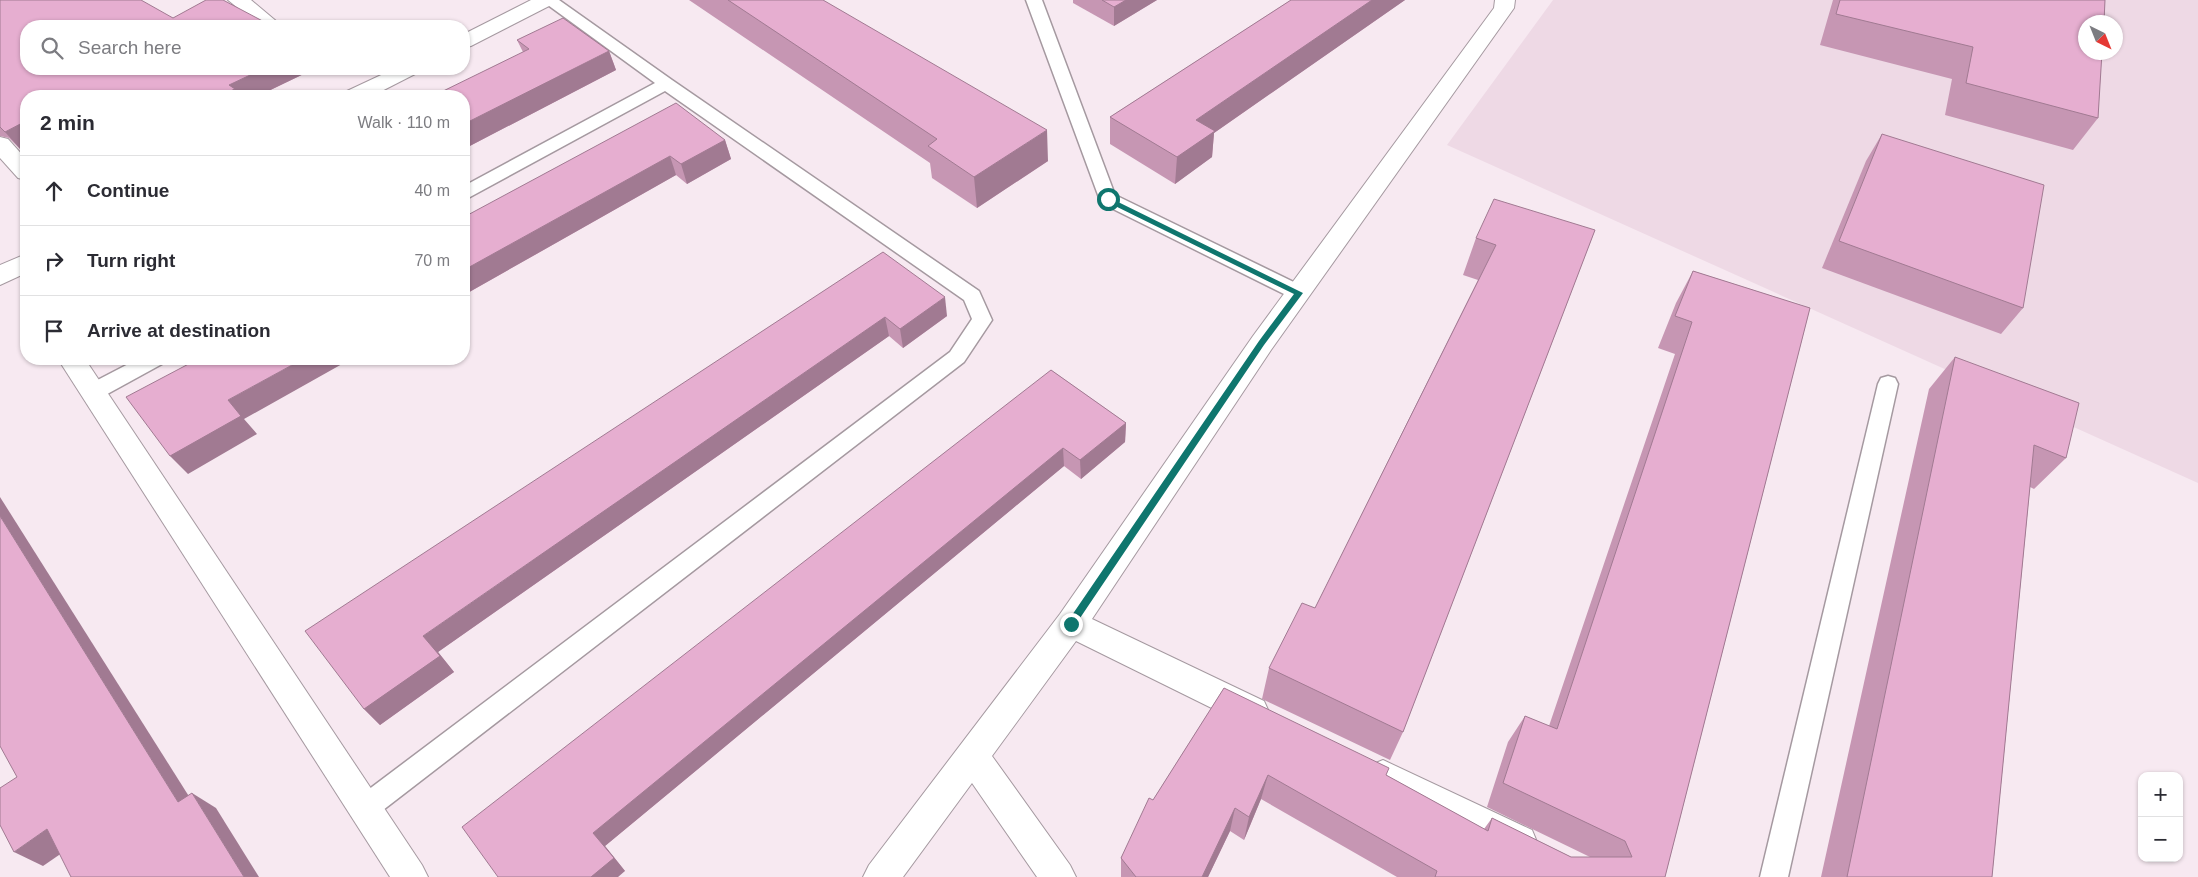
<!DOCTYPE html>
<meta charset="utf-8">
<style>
body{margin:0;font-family:Helvetica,sans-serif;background:#f2f2f3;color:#2b2b33}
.controls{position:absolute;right:15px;bottom:15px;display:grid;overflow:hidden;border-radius:10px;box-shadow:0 1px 4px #0004}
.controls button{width:45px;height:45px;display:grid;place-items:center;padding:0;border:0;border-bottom:1px solid #e1e1e2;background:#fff;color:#2b2b33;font:25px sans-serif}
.compass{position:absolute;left:2078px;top:15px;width:45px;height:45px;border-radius:50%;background:#fff;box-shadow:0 1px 4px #0004;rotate:137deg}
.stop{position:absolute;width:15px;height:15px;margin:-11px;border:4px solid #0f766e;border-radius:50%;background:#fff}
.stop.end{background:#0f766e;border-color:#fff;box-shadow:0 1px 5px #0008}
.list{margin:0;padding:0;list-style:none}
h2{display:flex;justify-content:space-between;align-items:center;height:65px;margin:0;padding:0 20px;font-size:21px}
h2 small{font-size:16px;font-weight:400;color:#7c7c81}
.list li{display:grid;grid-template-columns:32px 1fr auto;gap:15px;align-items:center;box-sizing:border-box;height:70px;padding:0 20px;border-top:1px solid #e1e1e2}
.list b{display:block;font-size:19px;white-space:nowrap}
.list em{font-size:16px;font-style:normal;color:#7c7c81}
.icon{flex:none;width:28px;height:28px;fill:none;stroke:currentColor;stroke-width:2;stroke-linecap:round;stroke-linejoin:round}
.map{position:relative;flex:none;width:2198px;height:877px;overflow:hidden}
.search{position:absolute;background:#fff;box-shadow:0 1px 4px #0004;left:20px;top:20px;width:450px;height:55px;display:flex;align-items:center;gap:12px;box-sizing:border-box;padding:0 18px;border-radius:20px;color:#7c7c81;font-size:19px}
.panel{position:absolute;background:#fff;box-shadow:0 1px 4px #0004;left:20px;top:90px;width:450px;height:275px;border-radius:20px}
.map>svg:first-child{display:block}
</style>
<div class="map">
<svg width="2198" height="877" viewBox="0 0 2198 877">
<rect width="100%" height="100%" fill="#f7e9f1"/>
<path fill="#eed9e5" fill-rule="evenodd" d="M1553 0H2198V483L1447 145ZM2086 22H2116V52H2086Z"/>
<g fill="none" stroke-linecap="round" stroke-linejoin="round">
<g stroke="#a599a0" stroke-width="3">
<g id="service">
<polygon points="541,0 559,0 672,80 979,291 992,320 964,362 374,817 365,821 356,817 352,808 356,799 950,352 972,319 964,300 665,91 470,197 464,199 464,186 655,83"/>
<polygon points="1026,0 1042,0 1115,195 1306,288 1309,293 1306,298 1299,300 1292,298 1101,203"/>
<polygon points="138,359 165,359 162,364 100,398 93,400 86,398 83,392 86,386"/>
<polygon points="1888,376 1895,378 1898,384 1788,877 1760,877 1878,384 1881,378"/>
</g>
</g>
<g stroke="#a599a0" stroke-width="2">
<g id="minor">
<polygon points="228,0 251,0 282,26 260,26"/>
<polygon points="531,0 556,0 553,4 471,46 464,48 464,34"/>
<polygon points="1495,0 1515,0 1514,8 1271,350 1092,619 1264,701 1269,712 1264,723 1253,727 1242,723 1076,641 992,756 1070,865 1076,877 1037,877 972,783 903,877 863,877 869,865 1060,614 1253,336 1494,8"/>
<polygon points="394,69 421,69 417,73 372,96 344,96 347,91"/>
<polygon points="0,137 8,139 26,159 26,180 18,178 0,158"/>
<polygon points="26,254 26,273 0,285 0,265"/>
<polygon points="58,359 85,359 422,865 428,877 390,877"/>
<polygon points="1383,760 1532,830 1537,842 1532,854 1520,859 1508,854 1371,787 1366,776 1371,765"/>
</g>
</g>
<use href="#service" fill="#fff" fill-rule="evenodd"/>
<use href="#minor" fill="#fff" fill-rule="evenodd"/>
</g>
<g fill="#c696b3">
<polygon points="0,0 173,18 314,69 258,96 26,96 22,151 9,138 0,136"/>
<polygon points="689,0 823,0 1048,161 977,208 932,178 930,163"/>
<polygon points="1073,0 1157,0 1114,26 1073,3"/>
<polygon points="1291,0 1405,0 1214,133 1212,157 1175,184 1110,144 1110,117"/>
<polygon points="1833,0 2105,0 2098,118 2073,150 1945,115 1952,79 1820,45"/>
<polygon points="517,40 609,51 616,70 464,149 464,96 523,52"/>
<polygon points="1882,134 2023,308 2001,334 1822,268 1866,161"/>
<polygon points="725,140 731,159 687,184 676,175 464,295 464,217"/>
<polygon points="1595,230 1403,732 1390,760 1262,699 1269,668 1315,608 1478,280 1463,275 1476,238"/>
<polygon points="883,252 947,316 903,348 889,336 438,652 454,672 380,725 364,709"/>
<polygon points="1693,271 1810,308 1665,877 1397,877 1261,799 1244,840 1230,831 1208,877 1121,877 1121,858 1153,800 1224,688 1386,775 1484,829 1492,818 1571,857 1590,857 1487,807 1508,742 1525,716 1549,726 1675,354 1658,348 1676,303"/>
<polygon points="1955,357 2066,458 2034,489 2030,487 1992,877 1821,877 1929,389"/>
<polygon points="1051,370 1126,423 1125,442 1081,479 1064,466 605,846 625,871 498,877"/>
</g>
<g fill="#a17a92">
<polygon points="1126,0 1157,0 1114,26 1114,7"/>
<polygon points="1372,0 1405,0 1214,133 1212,157 1175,184 1177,157 1196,120"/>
<polygon points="609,51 616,70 464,149 464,124"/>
<polygon points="263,69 314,69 258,96 219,96 229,85"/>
<polygon points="26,121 26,149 22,151 5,132"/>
<polygon points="1047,130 1048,161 977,208 974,177"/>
<polygon points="725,140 731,159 687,184 681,164"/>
<polygon points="670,156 676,175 464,295 464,270"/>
<polygon points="945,297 947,316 903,348 900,329"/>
<polygon points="885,317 889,336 438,652 454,672 380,725 364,709 423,636"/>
<polygon points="303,359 351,359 244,419 257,434 188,474 170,456 228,400"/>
<polygon points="1126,423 1125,442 1081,479 1080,460"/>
<polygon points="1063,448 1064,466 605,846 625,871 618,877 591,877 593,833"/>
<polygon points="0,497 202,817 178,802 0,516"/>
<polygon points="1268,775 1261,799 1244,840 1249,817"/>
<polygon points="192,793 216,808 259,877 244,877"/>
<polygon points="1235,808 1230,831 1208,877 1202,877"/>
<polygon points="47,829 75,844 43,866 14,852"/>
</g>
<g fill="#e6aed0" stroke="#a17a92">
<polygon points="0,0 141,0 173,18 206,0 223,0 272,26 26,26 26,69 263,69 229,85 235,89 219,96 26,96 26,121 5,132 0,127"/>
<polygon points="728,0 823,0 1047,130 974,177 928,146 937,139"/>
<polygon points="1102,0 1126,0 1114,7"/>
<polygon points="1291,0 1372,0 1196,120 1215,131 1177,157 1110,117"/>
<polygon points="1840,0 2105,0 2104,22 2086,22 2086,52 2102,52 2098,118 1966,83 1973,47 1836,14"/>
<polygon points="563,18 609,51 464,124 464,96 433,96 529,49 517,40"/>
<polygon points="676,103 725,140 681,164 670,156 464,270 464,217"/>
<polygon points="1882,134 2044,185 2023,308 1839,241"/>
<polygon points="1494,199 1595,230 1403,732 1269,668 1302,603 1315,608 1496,245 1476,238"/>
<polygon points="883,252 945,297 900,329 885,317 423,636 440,656 364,709 305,631"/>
<polygon points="1693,271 1810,308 1665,877 1435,877 1437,871 1268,775 1249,817 1235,808 1202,877 1136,877 1121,858 1149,798 1153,800 1224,688 1389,768 1386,775 1488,831 1492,818 1571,857 1632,857 1625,841 1503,783 1525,716 1557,729 1692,322 1675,316"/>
<polygon points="1955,357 2079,403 2066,458 2034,445 1992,877 1847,877"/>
<polygon points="198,359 303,359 228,400 241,416 170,456 126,397"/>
<polygon points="1051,370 1126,423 1080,460 1063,448 593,833 614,858 591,877 498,877 462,827"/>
<polygon points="0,516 178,802 192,793 244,877 71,877 47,829 14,852 0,825 0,788 17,777 0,746"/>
</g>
<polygon fill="#0f766e" points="1105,198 1110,198 1303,293 1264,345 1074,627 1071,628 1066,624 1068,621 1259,341 1294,294 1105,201"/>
</svg>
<div class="controls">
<button>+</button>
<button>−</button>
</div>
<svg class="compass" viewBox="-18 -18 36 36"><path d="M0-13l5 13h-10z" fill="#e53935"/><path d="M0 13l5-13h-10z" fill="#7c7c81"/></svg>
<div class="stop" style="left:1108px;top:199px"></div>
<div class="stop end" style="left:1071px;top:624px"></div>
<div class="search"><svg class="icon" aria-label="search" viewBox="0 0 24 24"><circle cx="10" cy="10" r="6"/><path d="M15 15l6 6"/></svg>Search here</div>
<section class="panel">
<h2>2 min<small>Walk · 110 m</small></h2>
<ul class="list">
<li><svg class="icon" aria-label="ahead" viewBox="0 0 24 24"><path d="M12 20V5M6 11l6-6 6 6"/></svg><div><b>Continue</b></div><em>40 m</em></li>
<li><svg class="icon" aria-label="right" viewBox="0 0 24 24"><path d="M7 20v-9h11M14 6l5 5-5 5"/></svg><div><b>Turn right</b></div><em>70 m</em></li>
<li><svg class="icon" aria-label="arrive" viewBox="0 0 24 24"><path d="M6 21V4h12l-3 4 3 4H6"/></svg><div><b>Arrive at destination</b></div></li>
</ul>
</section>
</div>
